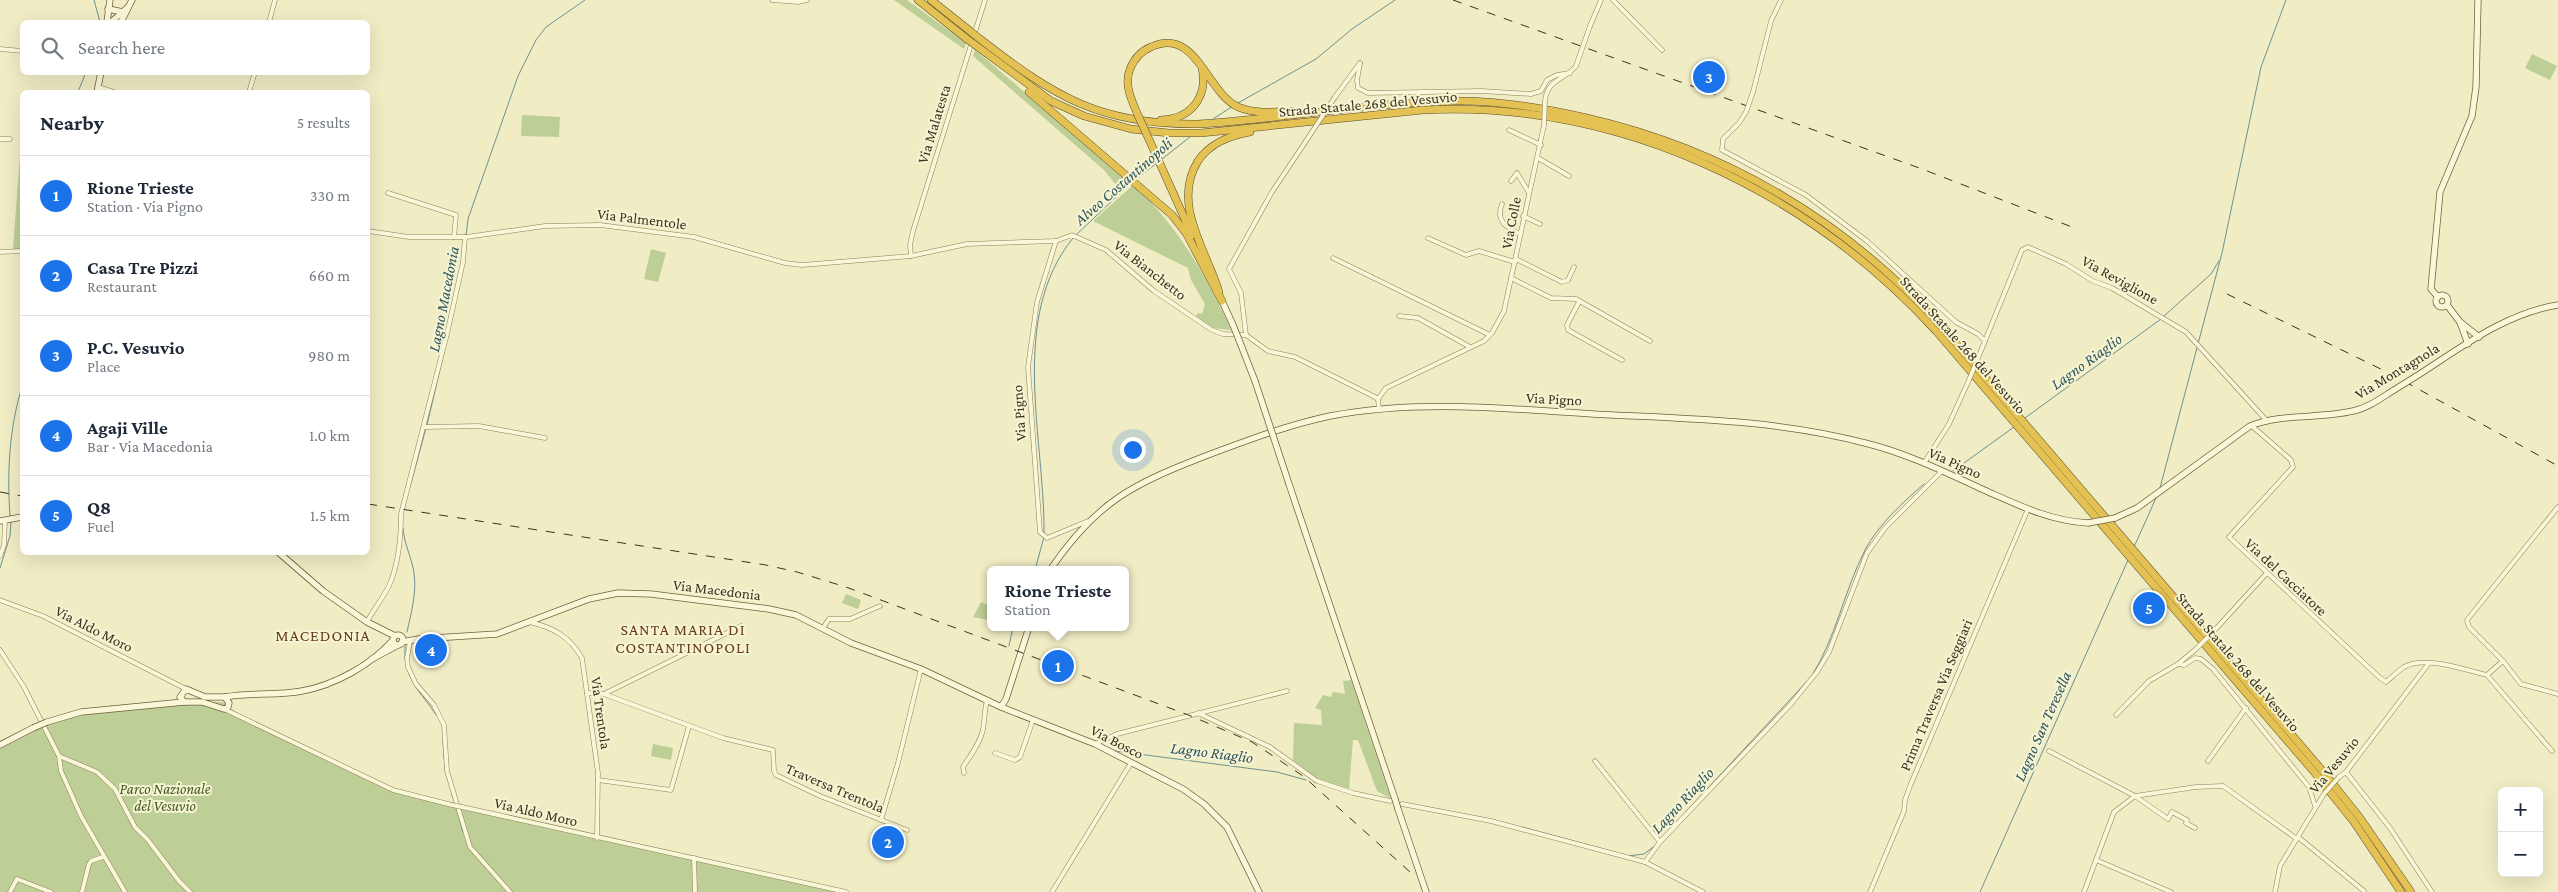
<!DOCTYPE html>
<meta charset="utf-8">
<style>
body{margin:0;font-family:"Crimson Pro",serif;background:#f2f2f3;color:#1f2937}
.controls{position:absolute;right:15px;bottom:15px;display:grid;overflow:hidden;border-radius:8px;box-shadow:0 5px 20px #0002}
.controls button{width:45px;height:45px;display:grid;place-items:center;padding:0;border:0;border-bottom:1px solid #e0e1e3;background:#fff;color:#1f2937;font:25px sans-serif}
.you{position:absolute;left:1132px;top:449px;width:18px;height:18px;margin:-12px;border:4px solid #fff;border-radius:50%;background:#1a73e8;box-shadow:0 0 0 8px #1a73e833}
.badge{display:grid;place-items:center;width:32px;height:32px;border-radius:50%;background:#1a73e8;color:#fff;font-size:16px;font-weight:700}
.pin{position:absolute;translate:-50% -50%;border:2px solid #fff;box-shadow:0 1px 5px #0006}
.popup{position:absolute;left:987px;top:566px;width:142px;height:65px;box-sizing:border-box;display:grid;place-content:center;border-radius:8px;background:#fff;filter:drop-shadow(0 1px 4px #0005);font-size:16px;white-space:nowrap;color:#747a83}
.popup b{font-size:19px;color:#1f2937}
.popup::after{content:'';position:absolute;left:50%;top:100%;margin-left:-10px;border:10px solid transparent;border-top-color:#fff}
.list{margin:0;padding:0;list-style:none}
h2{display:flex;justify-content:space-between;align-items:center;height:65px;margin:0;padding:0 20px;font-size:21px}
h2 small{font-size:16px;font-weight:400;color:#747a83}
.list li{display:grid;grid-template-columns:32px 1fr auto;gap:15px;align-items:center;box-sizing:border-box;height:80px;padding:0 20px;border-top:1px solid #e0e1e3}
.list b{display:block;font-size:19px;white-space:nowrap}
.list p{margin:0;font-size:16px;white-space:nowrap;color:#747a83}
.list em{font-size:16px;font-style:normal;color:#747a83}
.icon{flex:none;width:28px;height:28px;fill:none;stroke:currentColor;stroke-width:2;stroke-linecap:round;stroke-linejoin:round}
.map{position:relative;flex:none;width:2558px;height:892px;overflow:hidden}
.search{position:absolute;background:#fff;box-shadow:0 5px 20px #0002;left:20px;top:20px;width:350px;height:55px;display:flex;align-items:center;gap:12px;box-sizing:border-box;padding:0 18px;border-radius:8px;color:#747a83;font-size:19px}
.panel{position:absolute;background:#fff;box-shadow:0 5px 20px #0002;left:20px;top:90px;width:350px;height:465px;border-radius:8px}
.map>svg:first-child{display:block}
</style>
<div class="map">
<svg width="2558" height="892" viewBox="0 0 2558 892">
<rect width="100%" height="100%" fill="#f0ecc4"/>
<g fill="#bdcf97">
<polygon points="894,0 907,0 966,43 964,49"/>
<polygon points="975,50 1130,181 1120,190 1104,170 973,56"/>
<polygon points="2532,54 2557,66 2550,80 2525,68"/>
<polygon points="522,115 560,117 559,137 521,136"/>
<polygon points="21,142 22,142 22,249 13,249"/>
<path d="M1133 185C1176 223 1208 278 1231 330L1212 328 1196 316 1198 313 1202 314 1205 304 1191 280 1188 268 1093 221Z"/>
<polygon points="651,249 666,253 658,282 644,279"/>
<polygon points="846,594 861,600 858,609 842,603"/>
<polygon points="981,602 990,606 989,620 973,617"/>
<polygon points="1351,680 1391,799 1377,791 1358,740 1353,740 1349,789 1318,779 1293,760 1294,723 1322,725 1321,710 1315,708 1323,695 1331,697 1333,692 1345,694 1343,681"/>
<polygon points="169,701 223,702 237,713 391,787 435,799 851,892 0,892 0,741 66,713 107,706"/>
<polygon points="653,744 673,748 671,760 651,756"/>
</g>
<g fill="none" stroke-linecap="round" stroke-linejoin="round">
<g stroke="#6c9291" stroke-width="1">
<polyline points="94,0 100,22"/>
<polyline points="78,92 86,72"/>
<polyline points="1238,103 1316,59 1352,29 1395,0"/>
<polyline points="1213,119 1233,106"/>
<polyline points="1162,159 1190,137"/>
<polyline points="1136,179 1157,163"/>
<polyline points="1076,235 1131,183"/>
<polyline points="466,236 468,219 518,76 536,40 546,27 585,0"/>
<polyline points="2164,316 2211,274 2219,261"/>
<polyline points="2025,418 2161,319"/>
<polyline points="427,425 453,314"/>
<polyline points="1953,471 2014,427"/>
<polyline points="410,487 426,428"/>
<polyline points="2160,488 2222,253 2261,67 2286,0"/>
<path d="M10 516C7 474 9 428 22 387"/>
<path d="M403 528C404 544 412 558 414 573 417 593 411 613 407 632"/>
<path d="M1044 533C1045 439 1008 318 1073 238"/>
<polyline points="2134,547 2156,498"/>
<polyline points="0,568 10,536 11,522"/>
<polyline points="1035,570 1044,537"/>
<path d="M405 646C403 678 420 691 437 716"/>
<polyline points="1009,646 1013,627"/>
<polyline points="443,741 445,769"/>
<polyline points="1115,751 1277,772 1306,780"/>
<polyline points="1314,782 1320,784"/>
<polyline points="452,795 455,803"/>
<polyline points="456,807 463,832"/>
<polyline points="1427,807 1489,819"/>
<polyline points="1522,827 1607,850"/>
<path d="M1670 829 1811 677C1836 638 1844 591 1865 550 1878 525 1903 502 1924 484"/>
<polyline points="472,851 489,871"/>
<polyline points="1628,856 1644,854 1656,845"/>
<polyline points="1980,892 2128,560"/>
</g>
<g stroke="#8c7f59" stroke-width="5">
<g id="street">
<polyline points="772,0 798,2 807,0"/>
<polyline points="1613,0 1662,50"/>
<polyline points="269,22 275,0"/>
<polyline points="1590,26 1601,0"/>
<polyline points="0,49 22,51"/>
<polyline points="1360,63 1357,80 1358,88 1368,93 1481,91 1531,94 1541,91 1547,80 1557,75 1570,73"/>
<polyline points="98,87 114,92"/>
<polyline points="249,92 255,72"/>
<polyline points="1753,92 1771,21 1781,0"/>
<polyline points="1335,97 1360,63"/>
<path d="M1545 101C1547 79 1565 80 1576 66"/>
<polyline points="1746,112 1739,123 1723,139 1722,150 1806,195 1867,241 1956,322 1978,334 1985,341"/>
<polyline points="1509,130 1541,145"/>
<polyline points="0,139 10,139"/>
<polyline points="1538,158 1569,176"/>
<polyline points="1511,181 1517,173 1529,193"/>
<polyline points="388,193 456,215 454,237"/>
<path d="M1502 204C1495 221 1507 228 1520 234"/>
<polyline points="1523,216 1540,224"/>
<polyline points="368,231 409,237 466,237 545,226 600,225 694,237 785,263 802,265 911,256 967,244 1056,241 1072,235 1106,250 1154,291 1212,330 1223,334 1246,335 1268,351 1295,357 1373,396 1378,399 1379,409"/>
<polyline points="1428,238 1466,255 1479,251 1515,262"/>
<polyline points="1056,241 1037,302 1028,367 1040,532 1047,538 1088,521"/>
<polyline points="0,252 22,251"/>
<polyline points="911,256 910,245 913,231 985,0"/>
<polyline points="1333,258 1490,335"/>
<polyline points="1516,259 1562,282 1568,280 1574,267"/>
<polyline points="1511,278 1551,298 1576,299 1650,341"/>
<polyline points="1579,302 1567,325 1568,330 1622,360"/>
<polyline points="1399,316 1418,318 1470,347"/>
<polyline points="1246,335 1241,293 1229,269 1272,192 1304,144"/>
<polyline points="1978,358 2022,250 2028,247 2066,264 2093,281 2112,288 2186,332 2267,421"/>
<polyline points="1378,399 1386,388 1484,341 1492,333 1504,311 1544,125"/>
<path d="M2252 426 2291 460 2293 467 2229 537 2379 677 2386 682C2392 677 2398 671 2404 667 2424 655 2465 670 2487 675L2503 661 2521 684 2558 694"/>
<polyline points="424,427 479,426 545,438"/>
<polyline points="1924,463 1949,424 1969,380"/>
<polyline points="0,556 4,545 5,521"/>
<polyline points="0,600 43,616 186,689"/>
<path d="M367 622C374 608 386 595 391 581 399 560 401 537 401 514L447 334 463 262 465 237"/>
<path d="M529 622C553 627 570 637 582 658L598 773 597 838"/>
<polyline points="823,628 829,619 850,619 880,606"/>
<polyline points="2213,632 2266,574"/>
<polyline points="410,641 407,658 408,667 416,684 434,705 444,725 447,771 470,847 510,892"/>
<polyline points="0,650 24,687 59,756 61,771 81,816 125,892"/>
<polyline points="2503,661 2469,627 2467,620 2558,507"/>
<polyline points="2178,664 2184,665 2195,658 2201,659 2213,669 2309,787 2315,806"/>
<polyline points="2487,675 2552,751"/>
<polyline points="587,693 604,694 723,738 773,750 774,771 776,775 820,796 907,830"/>
<polyline points="604,694 741,626"/>
<polyline points="224,709 393,790 452,805"/>
<polyline points="1198,713 1270,747 1317,781 1353,793 1390,801"/>
<polyline points="2116,715 2149,681 2178,664 2196,649"/>
<polyline points="1095,744 1117,734 1287,691"/>
<polyline points="2049,751 2135,796 2168,819 2172,812 2187,820 2186,823 2195,828"/>
<polyline points="995,753 1015,760 1020,757 1033,720"/>
<polyline points="59,756 97,772 115,789 135,827 148,840 179,881 190,892"/>
<polyline points="1595,761 1660,842 1645,862"/>
<polyline points="2208,761 2246,708"/>
<polyline points="2346,772 2390,828 2432,892"/>
<path d="M964 773 963 767C970 756 981 742 983 729 985 719 984 711 987 701"/>
<polyline points="2339,777 2346,772 2429,663"/>
<polyline points="598,780 671,790 689,726"/>
<polyline points="1402,804 1491,821 1645,862 1703,892"/>
<polyline points="462,807 846,892"/>
<polyline points="881,820 898,763 921,669"/>
<polyline points="2298,837 2364,891"/>
<polyline points="1660,842 1791,704 1817,672 1829,652 1867,553 1885,528 1942,471"/>
<polyline points="694,858 695,892"/>
<polyline points="10,892 17,879 51,892"/>
<polyline points="82,892 89,864 91,861 103,857"/>
<polyline points="1052,892 1131,763"/>
<polyline points="1870,892 1904,811 1905,800 1910,786 2028,509"/>
<polyline points="2084,892 2096,860"/>
<polyline points="2171,892 2096,860 2114,812 2135,796 2196,787 2223,786 2297,839"/>
<polyline points="2275,892 2280,866 2324,794"/>
</g>
</g>
<g stroke="#6e603d" stroke-width="7">
<g id="secondary">
<polyline points="108,9 123,12 127,8"/>
<polyline points="107,22 110,0"/>
<polyline points="111,22 123,12"/>
<polyline points="121,22 132,0"/>
<polyline points="97,92 101,72"/>
<circle cx="2442" cy="301" r="6"/>
<polyline points="2438,297 2431,289 2440,192 2472,116 2476,87 2478,0"/>
<polyline points="1222,301 1233,325"/>
<polyline points="2447,305 2460,322 2468,344"/>
<polyline points="2460,322 2479,337"/>
<polyline points="1239,340 1255,381"/>
<path d="M2415 377C2459 349 2505 313 2558 305"/>
<polyline points="1289,484 1395,799"/>
<path d="M2115 518 2137 508 2250 426C2282 413 2320 419 2353 411 2368 408 2381 398 2394 390"/>
<polyline points="0,521 22,517"/>
<polyline points="278,552 323,591 367,622 395,636"/>
<path d="M1050 570C1097 501 1133 484 1208 455 1248 440 1288 425 1330 416 1423 398 1518 410 1612 415 1697 419 1782 421 1865 443 1906 453 1945 472 1984 490 2018 505 2050 521 2088 523"/>
<circle cx="398" cy="640" r="5"/>
<polyline points="402,642 418,639 497,634 589,599 618,593 651,594 769,609 796,615 851,643 921,669 1001,707 1095,744 1183,789 1204,804 1227,827 1259,892"/>
<polyline points="372,659 398,645"/>
<polygon points="186,689 205,697 225,697 229,703 228,707 224,709 202,702 184,702 180,697"/>
<path d="M225 697C249 692 277 696 302 691 335 685 371 665 393 640"/>
<polyline points="1001,707 1006,699 1029,627"/>
<polyline points="47,722 81,712 184,702"/>
<polyline points="0,745 33,728"/>
<polyline points="1398,809 1426,892"/>
</g>
</g>
<g stroke="#5a4b2e" stroke-width="8">
<g id="highway">
<polyline points="918,0 967,39"/>
<polyline points="931,0 970,31"/>
<path d="M980 39C1055 97 1100 125 1198 124 1285 119 1371 102 1458 101 1501 101 1544 108 1587 118 1726 150 1846 221 1942 327L2321 769 2360 818 2411 892"/>
<path d="M978 47 1051 101 1084 116 1131 129 1169 133H1201L1423 110C1618 100 1806 189 1936 331L2315 773 2354 822 2401 892"/>
<polyline points="1029,92 1172,215 1186,233 1222,301"/>
<path d="M1137 113C1131 99 1124 84 1130 69 1134 59 1141 51 1151 47 1196 26 1206 92 1238 107 1255 114 1274 112 1292 111"/>
<path d="M1161 120C1191 119 1208 97 1202 68"/>
<polyline points="1161,166 1192,235"/>
<path d="M1219 292C1207 251 1171 204 1198 161 1210 143 1229 136 1250 132"/>
</g>
</g>
<use href="#street" stroke="#faf7d8" stroke-width="4"/>
<use href="#secondary" stroke="#faf7d8" stroke-width="5.5"/>
<use href="#highway" stroke="#e3c152" stroke-width="7"/>
<g stroke="#3b321e" stroke-width="1" stroke-dasharray="9 9" stroke-linecap="butt">
<polyline points="1453,0 1922,169 2072,227"/>
<polyline points="2227,294 2391,374 2558,466"/>
<polyline points="0,492 22,496"/>
<polyline points="368,504 766,565 797,572 846,587 1191,716 1252,742 1303,776 1410,872"/>
</g>
<g stroke="#8c7f59" stroke-width="5" stroke-linecap="butt">
<g id="street-bridge">
<polyline points="1576,66 1590,26"/>
<polyline points="1746,112 1753,92"/>
<polyline points="1544,125 1545,101"/>
<polyline points="1304,144 1335,97"/>
<polyline points="1969,380 1978,358"/>
<polyline points="2196,649 2213,632"/>
<polyline points="2324,794 2339,777"/>
<polyline points="452,805 462,807"/>
</g>
</g>
<g stroke="#6e603d" stroke-width="7" stroke-linecap="butt">
<g id="secondary-bridge">
<polyline points="1233,325 1239,340"/>
<polyline points="1255,381 1289,484"/>
<polyline points="2394,390 2415,377"/>
<polyline points="2088,523 2115,518"/>
<polyline points="33,728 47,722"/>
<polyline points="1395,799 1398,809"/>
</g>
</g>
<g stroke="#5a4b2e" stroke-width="8" stroke-linecap="butt">
<g id="highway-bridge">
<polyline points="970,31 980,39"/>
<polyline points="967,39 978,47"/>
<polyline points="1137,113 1161,166"/>
</g>
</g>
<use href="#street-bridge" stroke="#faf7d8" stroke-width="4"/>
<use href="#secondary-bridge" stroke="#faf7d8" stroke-width="5.5"/>
<use href="#highway-bridge" stroke="#e3c152" stroke-width="7"/>
</g>
<g text-anchor="middle" stroke-width="4" stroke-linejoin="round" paint-order="stroke">
<g font-size="15" fill="#3b321e" stroke="#f7f4d4">
<text transform="translate(1368 104) rotate(-5)" y="5">Strada Statale 268 del Vesuvio</text>
<text transform="translate(934 124) rotate(-73)" y="5">Via Malatesta</text>
<text transform="translate(642 219) rotate(7)" y="5">Via Palmentole</text>
<text transform="translate(1511 223) rotate(-79)" y="5">Via Colle</text>
<text transform="translate(1150 270) rotate(38)" y="5">Via Bianchetto</text>
<text transform="translate(2120 280) rotate(29)" y="5">Via Reviglione</text>
<text transform="translate(1963 345) rotate(48)" y="5">Strada Statale 268 del Vesuvio</text>
<text transform="translate(2397 371) rotate(-31)" y="5">Via Montagnola</text>
<text transform="translate(1554 399) rotate(3)" y="5">Via Pigno</text>
<text transform="translate(1019 413) rotate(-94)" y="5">Via Pigno</text>
<text transform="translate(1955 463) rotate(24)" y="5">Via Pigno</text>
<text transform="translate(2286 577) rotate(43)" y="5">Via del Cacciatore</text>
<text transform="translate(717 590) rotate(7)" y="5">Via Macedonia</text>
<text transform="translate(94 629) rotate(27)" y="5">Via Aldo Moro</text>
<text transform="translate(2238 662) rotate(49)" y="5">Strada Statale 268 del Vesuvio</text>
<text transform="translate(1936 695) rotate(-67)" y="5">Prima Traversa Via Seggiari</text>
<text transform="translate(601 713) rotate(82)" y="5">Via Trentola</text>
<text transform="translate(1117 742) rotate(27)" y="5">Via Bosco</text>
<text transform="translate(2334 765) rotate(-50)" y="5">Via Vesuvio</text>
<text transform="translate(835 788) rotate(23)" y="5">Traversa Trentola</text>
<text transform="translate(536 812) rotate(13)" y="5">Via Aldo Moro</text>
</g>
<g font-size="15" font-style="italic" fill="#405924" stroke="#f7f4d4">
<text x="165" y="794">Parco Nazionale<tspan x="165" dy="17">del Vesuvio</tspan></text>
</g>
<g font-size="16" font-style="italic" fill="#2d555c" stroke="#f7f4d4">
<text transform="translate(1123 181) rotate(-41)" y="6">Alveo Costantinopoli</text>
<text transform="translate(443 299) rotate(-79)" y="6">Lagno Macedonia</text>
<text transform="translate(2086 361) rotate(-36)" y="6">Lagno Riaglio</text>
<text transform="translate(2042 726) rotate(-66)" y="6">Lagno San Teresella</text>
<text transform="translate(1212 752) rotate(7)" y="6">Lagno Riaglio</text>
<text transform="translate(1682 800) rotate(-47)" y="6">Lagno Riaglio</text>
</g>
<g font-size="16" letter-spacing="1" fill="#6a3c1b" stroke="#f7f4d4">
<text x="683" y="635">SANTA MARIA DI<tspan x="683" dy="18">COSTANTINOPOLI</tspan></text>
<text x="323" y="641">MACEDONIA</text>
</g>
</g>
</svg>
<div class="controls">
<button>+</button>
<button>−</button>
</div>
<div class="you"></div>
<div class="pin badge" style="left:1058px;top:666px">1</div>
<div class="popup"><b>Rione Trieste</b>Station</div>
<div class="pin badge" style="left:888px;top:842px">2</div>
<div class="pin badge" style="left:1709px;top:77px">3</div>
<div class="pin badge" style="left:431px;top:650px">4</div>
<div class="pin badge" style="left:2149px;top:608px">5</div>
<div class="search"><svg class="icon" aria-label="search" viewBox="0 0 24 24"><circle cx="10" cy="10" r="6"/><path d="M15 15l6 6"/></svg>Search here</div>
<section class="panel">
<h2>Nearby<small>5 results</small></h2>
<ul class="list">
<li><span class="badge">1</span><div><b>Rione Trieste</b><p>Station · Via Pigno</p></div><em>330 m</em></li>
<li><span class="badge">2</span><div><b>Casa Tre Pizzi</b><p>Restaurant</p></div><em>660 m</em></li>
<li><span class="badge">3</span><div><b>P.C. Vesuvio</b><p>Place</p></div><em>980 m</em></li>
<li><span class="badge">4</span><div><b>Agaji Ville</b><p>Bar · Via Macedonia</p></div><em>1.0 km</em></li>
<li><span class="badge">5</span><div><b>Q8</b><p>Fuel</p></div><em>1.5 km</em></li>
</ul>
</section>
</div>
